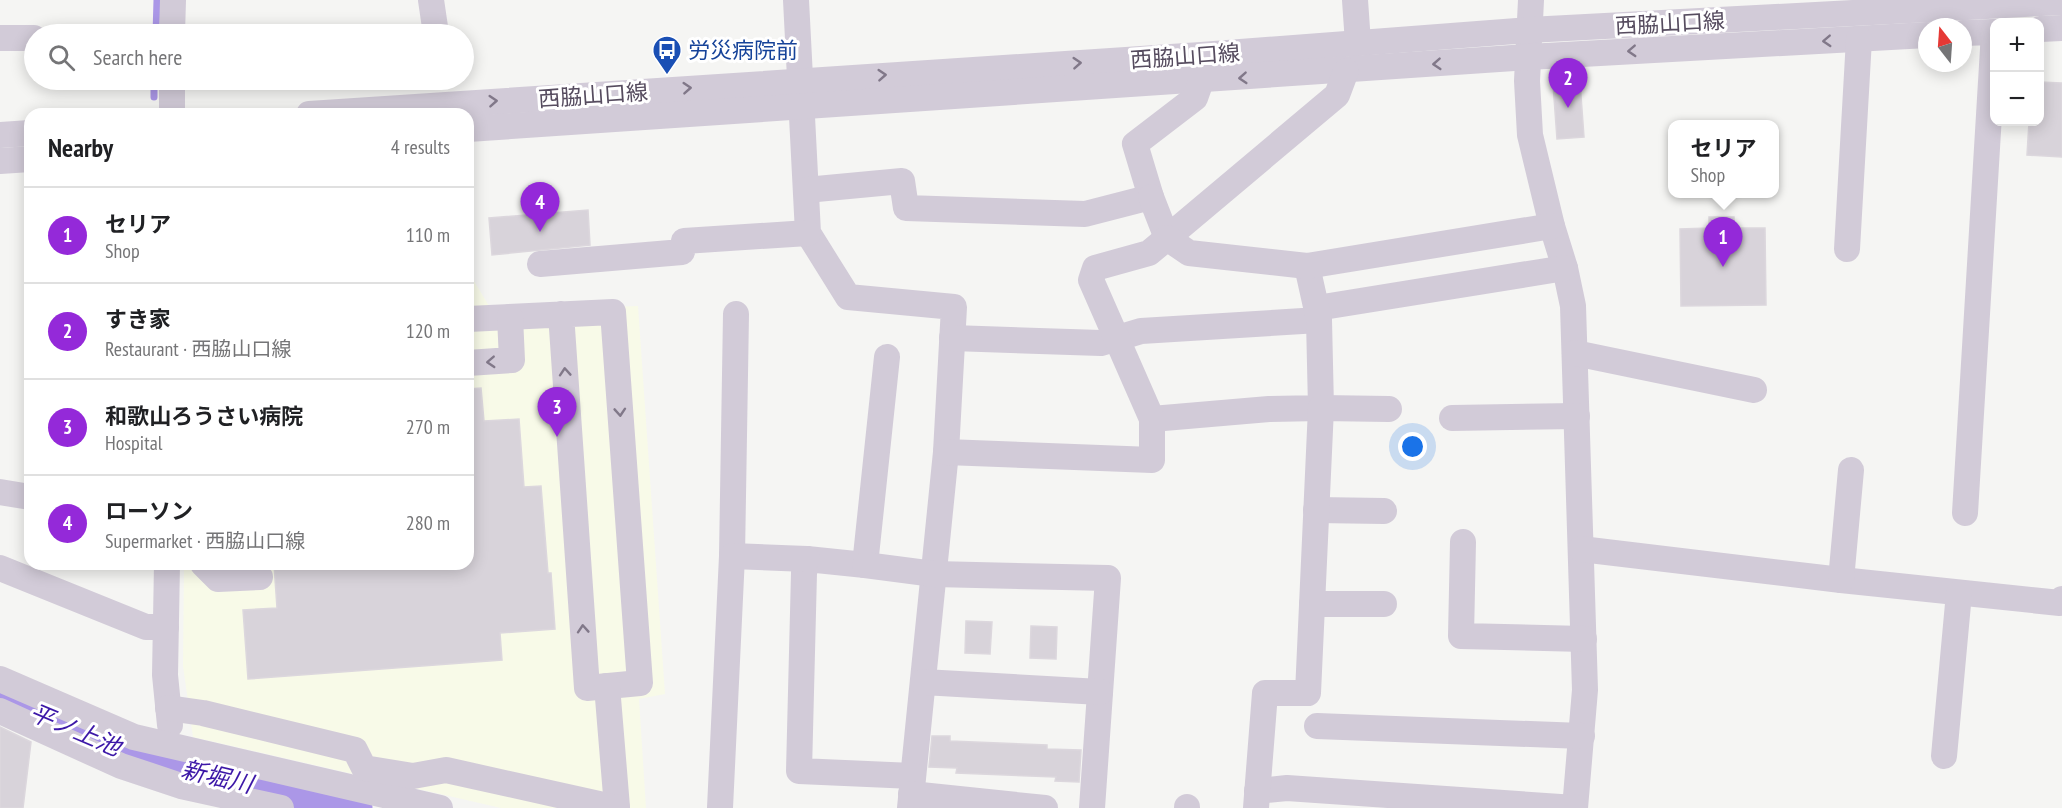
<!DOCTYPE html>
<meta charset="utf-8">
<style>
body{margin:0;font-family:"PT Sans Narrow","Noto Sans JP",sans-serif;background:#f2f2f2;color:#202124}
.controls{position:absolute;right:18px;top:18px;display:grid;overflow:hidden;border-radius:12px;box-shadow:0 3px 15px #0003}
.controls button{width:54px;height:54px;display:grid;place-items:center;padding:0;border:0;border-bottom:2px solid #e0e0e0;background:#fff;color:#202124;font:30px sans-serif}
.compass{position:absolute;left:1918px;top:18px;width:54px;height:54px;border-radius:50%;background:#fff;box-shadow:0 3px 15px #0003;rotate:343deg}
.you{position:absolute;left:1413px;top:447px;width:21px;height:21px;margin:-15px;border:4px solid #fff;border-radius:50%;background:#1a73e8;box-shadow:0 0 0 9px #1a73e833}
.badge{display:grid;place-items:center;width:39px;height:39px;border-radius:50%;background:#9429d9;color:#fff;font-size:20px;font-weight:700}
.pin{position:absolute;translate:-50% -50px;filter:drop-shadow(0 2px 3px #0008)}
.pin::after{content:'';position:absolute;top:32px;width:21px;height:18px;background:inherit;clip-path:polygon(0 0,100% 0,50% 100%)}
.popup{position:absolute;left:1668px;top:120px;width:111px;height:78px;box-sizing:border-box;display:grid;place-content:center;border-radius:12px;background:#fff;filter:drop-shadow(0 2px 4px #0005);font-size:20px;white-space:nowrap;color:#757577}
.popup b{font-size:22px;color:#202124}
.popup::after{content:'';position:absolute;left:50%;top:100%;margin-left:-12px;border:12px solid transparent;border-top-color:#fff}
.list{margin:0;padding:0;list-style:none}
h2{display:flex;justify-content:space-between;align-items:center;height:78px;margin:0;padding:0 24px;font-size:26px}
h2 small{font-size:20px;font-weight:400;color:#757577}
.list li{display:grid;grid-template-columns:39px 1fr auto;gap:18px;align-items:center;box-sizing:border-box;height:96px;padding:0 24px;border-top:2px solid #e0e0e0}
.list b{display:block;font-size:22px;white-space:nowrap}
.list p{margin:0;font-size:20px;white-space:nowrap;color:#757577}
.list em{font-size:20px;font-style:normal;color:#757577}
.icon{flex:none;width:33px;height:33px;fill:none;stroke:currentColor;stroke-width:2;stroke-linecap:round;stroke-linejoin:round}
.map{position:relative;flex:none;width:2062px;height:808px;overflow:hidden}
.search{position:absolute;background:#fff;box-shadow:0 3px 15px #0003;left:24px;top:24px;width:450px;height:66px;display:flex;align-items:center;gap:15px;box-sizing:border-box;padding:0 21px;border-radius:33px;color:#757577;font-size:22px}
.panel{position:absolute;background:#fff;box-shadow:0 3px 15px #0003;left:24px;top:108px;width:450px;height:462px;border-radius:18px}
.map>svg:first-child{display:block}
</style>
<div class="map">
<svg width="2062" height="808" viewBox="0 0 2062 808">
<rect width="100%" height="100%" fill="#f5f5f3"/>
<polygon fill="#f8fae8" points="468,271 492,311 638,306 665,694 639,699 646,808 501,808 193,737 183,666 184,564 468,564"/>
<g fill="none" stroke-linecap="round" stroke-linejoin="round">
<g stroke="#ab97e7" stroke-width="7">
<polyline points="156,34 157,0"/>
<polyline points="154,97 154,80"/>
<polyline points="147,748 151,762"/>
</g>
<polyline stroke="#ab97e7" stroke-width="39" points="0,697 151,762 353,808"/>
</g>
<g fill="#d8d3da" stroke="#dcd7dd" stroke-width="1.5">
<polygon points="1580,82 1584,137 1557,139 1553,84"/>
<polygon points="2040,82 2062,83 2062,157 2027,155 2029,122 2040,122"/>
<polygon points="588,210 590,245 492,255 489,218"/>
<polygon points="1709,217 1734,217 1734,228 1765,228 1766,305 1681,306 1680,229 1709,228"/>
<polygon points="481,388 484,421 519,419 524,487 541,486 548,573 551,573 555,629 500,633 502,660 248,679 243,610 277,608 274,564 468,564 468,389"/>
<polygon points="966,621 992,622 990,654 965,653"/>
<polygon points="1031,626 1057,627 1056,659 1030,658"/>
<polygon points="0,727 31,742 23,808 0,808"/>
<polygon points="932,736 950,736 950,741 1047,745 1047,749 1081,750 1079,782 1055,781 1056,777 956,773 957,768 929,767"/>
</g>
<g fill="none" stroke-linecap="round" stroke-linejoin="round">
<g stroke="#d2cbd8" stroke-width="26">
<polyline points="431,0 436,34"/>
<polyline points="796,0 808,233 848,297 954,307 946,452 910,808"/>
<polyline points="1355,0 1358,43"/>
<polyline points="1531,0 1527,81 1530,135 1552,226 1565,268 1573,306 1585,690 1575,808"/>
<polyline points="2040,29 2062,28"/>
<polyline points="1963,33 1994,32"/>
<polyline points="172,34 173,0"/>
<polyline points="0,38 34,38"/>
<polyline points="172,114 172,80"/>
<polyline points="309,114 1201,55 1529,30 2062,2"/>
<polyline points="468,129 1528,57 1927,35"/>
<polyline points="0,135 30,133"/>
<polyline points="0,161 30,159"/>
<polyline points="806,190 902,181 906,208 1085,214 1151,197 1135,144 1195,98 1201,81 1201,67"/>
<polyline points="1151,197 1167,238 1337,95 1346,71"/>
<polyline points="1847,249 1859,39"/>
<polyline points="540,264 682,252 684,241 808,233"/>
<polyline points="1317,308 1565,268"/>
<polyline points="468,319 613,312 640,683 587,688 561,314"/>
<polyline points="952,338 1101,343 1141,331 1319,320"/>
<polyline points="1575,353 1754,390"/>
<polyline points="887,357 865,565 807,559 804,573 799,771 913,776"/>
<polyline points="468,363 512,360 510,317"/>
<polyline points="1452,418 1577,416"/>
<polyline points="1152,419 1269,409 1321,408 1319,320 1307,266"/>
<polyline points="946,452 1152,460 1152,419 1091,280 1095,268 1149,253 1167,238 1189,253 1307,266 1552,226"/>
<polyline points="0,492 30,497"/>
<polyline points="1316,510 1384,511"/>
<polyline points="1965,513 1994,32"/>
<polyline points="1463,542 1461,636 1584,639"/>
<polyline points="1581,549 1841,580 2060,603 2062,599"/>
<polyline points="732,556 736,314"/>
<polyline points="167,564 165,675 170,725"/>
<polyline points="203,564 218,579 260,577"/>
<polyline points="865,565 934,574 1108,578 1092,808"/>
<polyline points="0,568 146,627 166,627"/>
<polyline points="1841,580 1851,470"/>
<polyline points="1312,604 1384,604"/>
<polyline points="0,679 134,737 440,808"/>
<polyline points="923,682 1100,692"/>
<polyline points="607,686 617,807"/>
<polyline points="168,708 203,713 355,750 364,768 413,776 446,770 617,808"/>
<polyline points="0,711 121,766 181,786 281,808"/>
<polyline points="1317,726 1582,736"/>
<polyline points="1944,756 1959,593"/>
<polyline points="1257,791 1287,788 1575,808"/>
<polyline points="911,794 1045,808"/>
<polyline points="720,808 732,556 807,559"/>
<polyline points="1187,808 1187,807"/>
<polyline points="1256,808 1265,693 1308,693 1321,408 1389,409"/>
</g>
</g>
<defs><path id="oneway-chevron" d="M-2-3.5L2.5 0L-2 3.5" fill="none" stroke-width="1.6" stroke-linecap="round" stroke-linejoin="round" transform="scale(1.5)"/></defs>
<g stroke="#817889">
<use href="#oneway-chevron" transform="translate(1827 41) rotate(177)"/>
<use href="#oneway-chevron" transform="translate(1632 51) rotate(177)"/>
<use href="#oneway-chevron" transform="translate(1077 63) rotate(-4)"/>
<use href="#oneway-chevron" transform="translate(1437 64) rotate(176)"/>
<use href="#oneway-chevron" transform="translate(882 75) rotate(-4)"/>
<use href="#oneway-chevron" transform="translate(1243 78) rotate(176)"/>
<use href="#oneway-chevron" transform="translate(687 88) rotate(-4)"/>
<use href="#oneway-chevron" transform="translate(493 101) rotate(-4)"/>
<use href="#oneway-chevron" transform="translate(491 362) rotate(177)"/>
<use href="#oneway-chevron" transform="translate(565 372) rotate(-94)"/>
<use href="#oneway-chevron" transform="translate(620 412) rotate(86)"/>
<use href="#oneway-chevron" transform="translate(583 629) rotate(-94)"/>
</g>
<defs>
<g id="bus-pin" transform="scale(1.5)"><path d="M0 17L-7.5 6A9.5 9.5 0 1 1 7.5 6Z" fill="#1a4fb4" stroke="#fff"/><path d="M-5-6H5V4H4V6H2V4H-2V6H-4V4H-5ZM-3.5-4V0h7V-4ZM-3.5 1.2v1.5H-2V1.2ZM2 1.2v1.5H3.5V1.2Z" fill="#fff"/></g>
</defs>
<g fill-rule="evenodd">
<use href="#bus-pin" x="667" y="50"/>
</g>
<g text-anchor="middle" stroke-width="6" stroke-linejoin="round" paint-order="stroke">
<g font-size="22" fill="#564c5f" stroke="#fff">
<text transform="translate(1670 23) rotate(-3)" y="8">西脇山口線</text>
<text transform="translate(1185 56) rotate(-4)" y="8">西脇山口線</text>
<text transform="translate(593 95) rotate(-4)" y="8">西脇山口線</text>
</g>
<g font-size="22" fill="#164399" stroke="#fff" text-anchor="start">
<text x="688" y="58">労災病院前</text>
</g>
<g font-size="24" font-style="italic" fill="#3c17a7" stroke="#fff">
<text transform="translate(75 730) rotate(23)" y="8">平ノ上池</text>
<text transform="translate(217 777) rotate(13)" y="8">新堀川</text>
</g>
</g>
</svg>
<div class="controls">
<button>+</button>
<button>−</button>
</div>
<svg class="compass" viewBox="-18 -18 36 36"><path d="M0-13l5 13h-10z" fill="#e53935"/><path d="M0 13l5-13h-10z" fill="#757577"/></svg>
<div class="you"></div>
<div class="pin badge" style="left:1723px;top:267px">1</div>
<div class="popup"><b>セリア</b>Shop</div>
<div class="pin badge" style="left:1568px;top:108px">2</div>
<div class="pin badge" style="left:557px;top:437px">3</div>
<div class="pin badge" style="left:540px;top:232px">4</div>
<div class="search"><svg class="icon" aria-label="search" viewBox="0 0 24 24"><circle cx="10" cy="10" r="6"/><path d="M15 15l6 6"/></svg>Search here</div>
<section class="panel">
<h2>Nearby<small>4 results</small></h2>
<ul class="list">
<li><span class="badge">1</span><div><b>セリア</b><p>Shop</p></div><em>110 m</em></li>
<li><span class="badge">2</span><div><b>すき家</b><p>Restaurant · 西脇山口線</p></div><em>120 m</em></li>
<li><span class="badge">3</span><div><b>和歌山ろうさい病院</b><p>Hospital</p></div><em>270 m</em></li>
<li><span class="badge">4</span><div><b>ローソン</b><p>Supermarket · 西脇山口線</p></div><em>280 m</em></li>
</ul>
</section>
</div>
